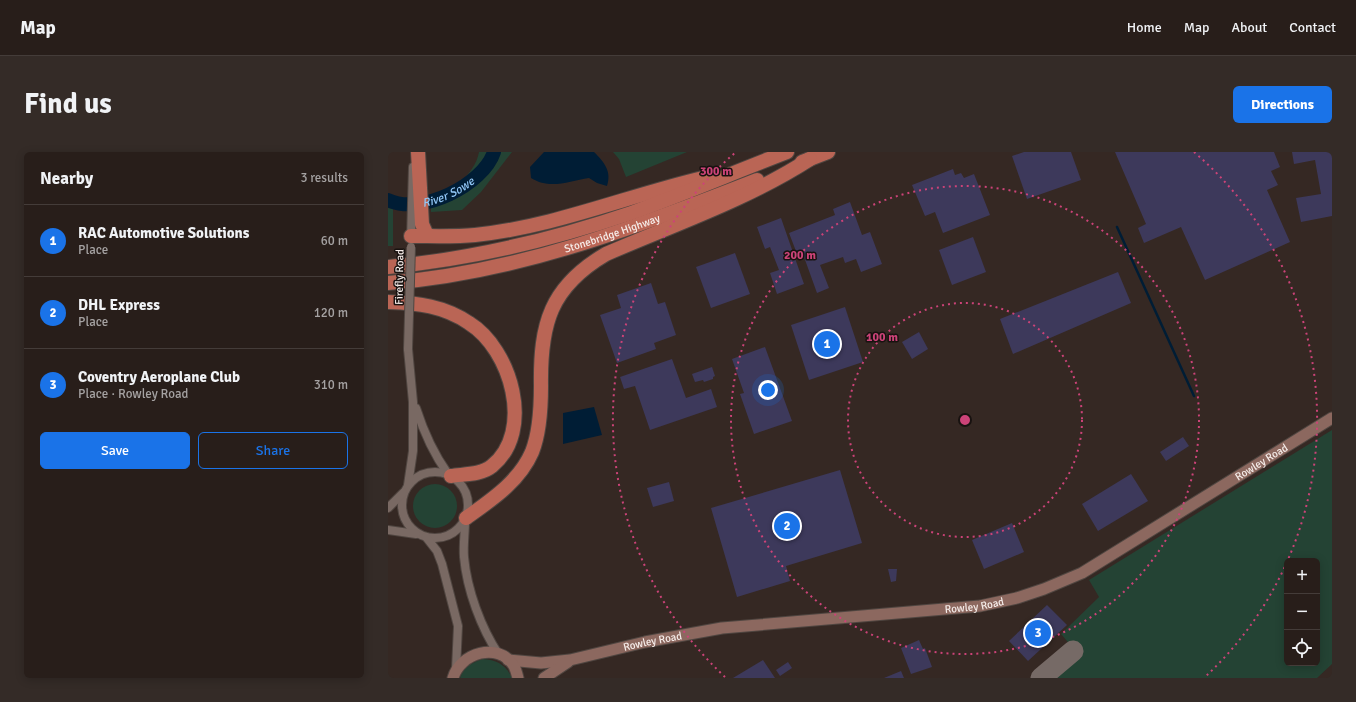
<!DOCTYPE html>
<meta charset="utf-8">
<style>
body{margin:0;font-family:Signika,sans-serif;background:#342b27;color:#f1f3f6}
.controls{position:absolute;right:12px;bottom:12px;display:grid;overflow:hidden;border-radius:6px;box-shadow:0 2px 10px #0003}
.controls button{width:36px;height:36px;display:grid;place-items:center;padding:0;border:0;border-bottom:1px solid #443c39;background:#281e1a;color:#f1f3f6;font:20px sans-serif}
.you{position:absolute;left:380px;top:238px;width:14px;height:14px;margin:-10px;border:3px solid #fff;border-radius:50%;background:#1a73e8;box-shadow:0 0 0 6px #1a73e833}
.badge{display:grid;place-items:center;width:26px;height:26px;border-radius:50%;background:#1a73e8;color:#fff;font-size:13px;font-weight:700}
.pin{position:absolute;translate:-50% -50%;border:2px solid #fff;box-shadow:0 1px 4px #0006}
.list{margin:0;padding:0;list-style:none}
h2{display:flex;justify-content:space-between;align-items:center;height:52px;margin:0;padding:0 16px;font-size:17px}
h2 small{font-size:13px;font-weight:400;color:#a5a2a2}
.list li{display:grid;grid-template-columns:26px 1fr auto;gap:12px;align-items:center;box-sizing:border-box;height:72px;padding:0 16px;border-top:1px solid #443c39}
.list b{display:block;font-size:15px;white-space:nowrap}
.list p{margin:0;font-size:13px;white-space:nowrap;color:#a5a2a2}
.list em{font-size:13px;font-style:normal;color:#a5a2a2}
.actions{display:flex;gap:8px;padding:12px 16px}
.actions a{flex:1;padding:9px 0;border:1px solid #1a73e8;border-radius:6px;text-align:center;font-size:14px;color:#1a73e8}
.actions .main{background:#1a73e8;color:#fff}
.icon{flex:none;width:22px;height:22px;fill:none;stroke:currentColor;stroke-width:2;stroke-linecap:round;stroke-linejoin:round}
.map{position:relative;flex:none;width:944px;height:526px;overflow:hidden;border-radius:6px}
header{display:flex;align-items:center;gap:24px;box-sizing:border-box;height:56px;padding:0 20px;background:#281e1a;border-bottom:1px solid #443c39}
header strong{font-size:19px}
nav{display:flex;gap:22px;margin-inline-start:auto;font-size:14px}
.intro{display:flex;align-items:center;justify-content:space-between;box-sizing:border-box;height:96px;padding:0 24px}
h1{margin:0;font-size:28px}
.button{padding:10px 18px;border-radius:6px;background:#1a73e8;color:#fff;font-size:14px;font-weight:700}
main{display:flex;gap:24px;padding:0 24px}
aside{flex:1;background:#281e1a;border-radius:6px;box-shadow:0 2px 10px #0003}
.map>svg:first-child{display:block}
</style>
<header>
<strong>Map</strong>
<nav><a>Home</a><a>Map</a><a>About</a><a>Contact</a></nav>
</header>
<div class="intro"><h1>Find us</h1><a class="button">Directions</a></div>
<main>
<aside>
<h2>Nearby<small>3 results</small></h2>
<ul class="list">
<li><span class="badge">1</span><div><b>RAC Automotive Solutions</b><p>Place</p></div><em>60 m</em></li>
<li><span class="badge">2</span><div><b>DHL Express</b><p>Place</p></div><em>120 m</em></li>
<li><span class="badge">3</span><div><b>Coventry Aeroplane Club</b><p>Place · Rowley Road</p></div><em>310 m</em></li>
</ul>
<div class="actions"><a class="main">Save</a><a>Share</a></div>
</aside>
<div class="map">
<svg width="944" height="526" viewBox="0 0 944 526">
<rect width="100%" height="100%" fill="#352823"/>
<g fill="#244334" fill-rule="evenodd">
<path d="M91 0H124L93 40 74 58 43 60V53C61 41 87 23 91 0Z"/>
<polygon points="225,0 299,0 238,25 231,7"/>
<polygon points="0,56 5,57 5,94 0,94"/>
<path d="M944 278V512L929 526H662L690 502 673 482 711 445 701 428ZM899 409H929V511H899Z"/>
<circle cx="47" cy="354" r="22"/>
<path d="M95 507C109 508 118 513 124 526H72C75 515 85 510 95 507Z"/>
</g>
<g fill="#001d35">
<path d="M156 0H206C216 10 224 19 219 34L209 31 201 26C181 29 162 38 143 26L142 15Z"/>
<polygon points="206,255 214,283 175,292 175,261"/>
</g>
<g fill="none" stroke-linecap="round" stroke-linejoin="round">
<polyline stroke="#001d35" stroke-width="2.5" points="729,75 806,244"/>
<path stroke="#001d35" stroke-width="14" id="s1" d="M0 48C33 64 95 33 106 0"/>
<polyline stroke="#766a66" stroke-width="21" points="653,526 685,499"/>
</g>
<g fill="#3d395b">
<polygon points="636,0 683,0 693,28 639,47 624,4"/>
<polygon points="727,0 886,0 892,15 883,19 890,33 879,38 902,90 817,128 793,75 756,91 750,76 758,72"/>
<polygon points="904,0 944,0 944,64 913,70 908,46 933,42 927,8 906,12"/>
<polygon points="565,17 567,23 573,21 576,26 586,22 602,63 555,81 547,60 537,64 524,33"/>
<polygon points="462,50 474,83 482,80 494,112 473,120 468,107 457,111 455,105 432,113 441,136 429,141 416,105 411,107 401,81 447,63 445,57"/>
<polygon points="393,66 416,132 389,142 382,121 391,118 382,95 377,97 369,75"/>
<polygon points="585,85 598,120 564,133 551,98"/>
<polygon points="347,101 362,142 323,156 308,115"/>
<polygon points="730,120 743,151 625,202 612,167"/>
<polygon points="263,131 270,152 277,150 288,183 266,191 268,197 229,211 212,163 233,156 229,143"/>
<polygon points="457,155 475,210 421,228 403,173"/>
<polygon points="531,180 540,197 524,207 514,190"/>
<polygon points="377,195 404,269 366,282 352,242 356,241 344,207"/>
<polygon points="284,207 298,246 323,237 329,255 262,278 247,234 236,237 232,225"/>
<polygon points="324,215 327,224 325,225 325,227 316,230 315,228 307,230 304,222"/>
<polygon points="795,285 801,294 778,309 772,300"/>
<polygon points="452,318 474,391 398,414 402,429 349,445 323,356"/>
<polygon points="743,322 760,349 710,379 694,352"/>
<polygon points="281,330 286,349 265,355 259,336"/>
<polygon points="624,371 636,400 596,417 584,388"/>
<polygon points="500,417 509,417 508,429 503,430"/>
<polygon points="659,453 679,473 640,509 621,489"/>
<polygon points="531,488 535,497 529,499 537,496 544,515 523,522 513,496"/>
<polygon points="375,508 387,526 345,526"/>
<polygon points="400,510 404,516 392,524 388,518"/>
<polygon points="513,519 516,526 496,526"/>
</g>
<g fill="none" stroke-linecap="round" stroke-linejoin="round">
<g stroke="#504641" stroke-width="10">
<g id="street">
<polyline points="23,87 25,15"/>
<path d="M28 256C36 281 45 301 60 322"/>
<circle cx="47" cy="353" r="33"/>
<polyline points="20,333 25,299 25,250 20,197"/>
<polyline points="0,356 15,341"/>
<path d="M77 369C77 381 75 393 76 405 79 438 93 476 111 503"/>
<polyline points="0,378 28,382"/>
<polyline points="38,385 49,399 54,412 70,474 68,517"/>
</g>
</g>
<g stroke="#504641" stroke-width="13">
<g id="secondary">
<path id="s2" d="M120 508 153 511 182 508 257 490 334 476 592 454 629 446 656 437 694 421 944 266"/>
<path d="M65 526C72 501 110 489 126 514 128 518 129 522 130 526"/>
<polyline points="156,526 180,510"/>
</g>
</g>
<g stroke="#504641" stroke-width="16">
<g id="highway">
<polyline points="30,0 34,72 38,81 42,84"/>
<polyline points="414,10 440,0"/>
<path d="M23 84C44 84 66 85 87 83 165 75 239 44 315 26"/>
<path d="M0 115C83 107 164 88 243 61 295 42 347 20 399 0"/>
<path id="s3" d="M0 131C129 121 249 75 369 28"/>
<path d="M0 150C30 151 56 154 81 171 123 197 147 279 104 314 93 323 76 322 63 324"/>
<path d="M78 366C103 348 131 330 144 300 152 280 153 255 153 234 152 172 162 135 218 102 287 72 358 48 422 7"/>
</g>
</g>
<use href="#street" stroke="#796963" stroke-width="8"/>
<use href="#secondary" stroke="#8c685f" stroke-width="11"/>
<use href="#highway" stroke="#ba6555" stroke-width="14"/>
<g stroke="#504641" stroke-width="10" stroke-linecap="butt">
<polyline id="street-bridge" points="20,197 23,95"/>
</g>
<use href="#street-bridge" stroke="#796963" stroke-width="8"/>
</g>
<g fill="none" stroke="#cc4378" stroke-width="2" stroke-dasharray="2 4">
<circle cx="577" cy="268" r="117"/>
<circle cx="577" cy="268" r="234"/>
<path d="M337 525A352 352 0 0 1 348 0M806 0A352 352 0 0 1 817 525"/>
</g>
<g text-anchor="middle" stroke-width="3" stroke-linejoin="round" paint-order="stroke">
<g font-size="11" fill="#f6edea" stroke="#181210">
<text dy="4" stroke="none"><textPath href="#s3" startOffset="230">Stonebridge Highway</textPath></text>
<text transform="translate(11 125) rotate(-89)" y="4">Firefly Road</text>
<text dy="4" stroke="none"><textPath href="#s2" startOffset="795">Rowley Road</textPath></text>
<text dy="4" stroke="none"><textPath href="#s2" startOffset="471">Rowley Road</textPath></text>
<text dy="4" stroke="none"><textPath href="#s2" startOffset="147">Rowley Road</textPath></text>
</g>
<g font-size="12" font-style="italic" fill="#93c9f9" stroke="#181210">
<text dy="4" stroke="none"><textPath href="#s1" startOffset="63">River Sowe</textPath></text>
</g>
</g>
<circle cx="577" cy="268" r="6" fill="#cc4378" stroke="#181210" stroke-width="2"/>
<g font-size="12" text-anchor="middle" font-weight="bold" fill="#cc4378" stroke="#181210" stroke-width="3" stroke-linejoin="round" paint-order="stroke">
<text x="328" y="23">300 m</text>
<text x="412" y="107">200 m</text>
<text x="494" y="189">100 m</text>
</g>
</svg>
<div class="controls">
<button>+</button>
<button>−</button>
<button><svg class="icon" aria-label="locate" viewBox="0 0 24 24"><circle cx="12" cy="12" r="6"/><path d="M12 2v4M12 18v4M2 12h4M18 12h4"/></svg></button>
</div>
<div class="you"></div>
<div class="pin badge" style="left:439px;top:192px">1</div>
<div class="pin badge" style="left:399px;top:374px">2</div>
<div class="pin badge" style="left:650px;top:481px">3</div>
</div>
</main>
